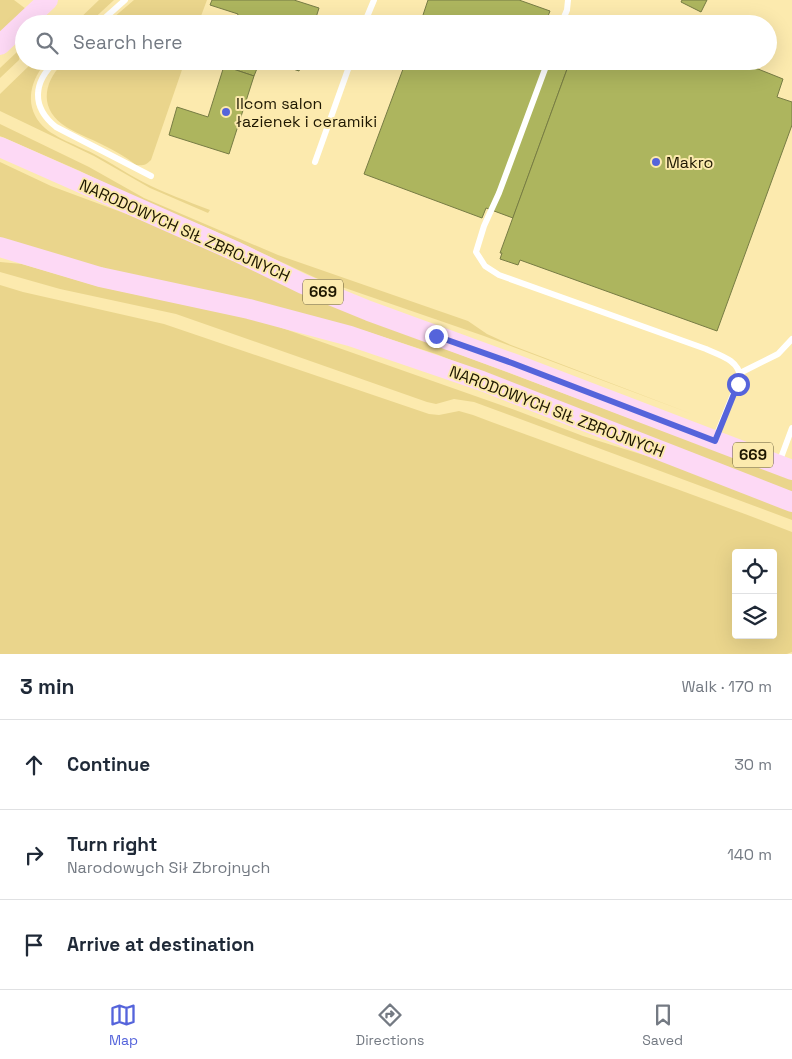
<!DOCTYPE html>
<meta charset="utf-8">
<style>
body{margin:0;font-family:"Space Grotesk",sans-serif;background:#f6f6f7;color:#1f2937}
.controls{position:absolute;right:15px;bottom:15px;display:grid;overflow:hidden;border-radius:5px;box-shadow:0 5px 20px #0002}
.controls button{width:45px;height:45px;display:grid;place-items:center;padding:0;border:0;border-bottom:1px solid #e0e1e3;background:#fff;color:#1f2937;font:25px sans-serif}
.stop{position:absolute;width:15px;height:15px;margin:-11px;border:4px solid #5564db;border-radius:50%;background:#fff}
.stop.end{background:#5564db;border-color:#fff;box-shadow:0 1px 5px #0008}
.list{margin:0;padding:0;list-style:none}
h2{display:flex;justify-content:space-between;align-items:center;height:65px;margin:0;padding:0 20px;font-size:21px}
h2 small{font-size:16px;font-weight:400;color:#747a83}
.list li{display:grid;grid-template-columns:32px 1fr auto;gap:15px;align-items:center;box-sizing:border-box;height:90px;padding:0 20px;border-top:1px solid #e0e1e3}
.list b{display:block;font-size:19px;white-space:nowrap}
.list p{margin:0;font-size:16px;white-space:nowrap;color:#747a83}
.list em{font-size:16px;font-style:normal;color:#747a83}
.icon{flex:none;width:28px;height:28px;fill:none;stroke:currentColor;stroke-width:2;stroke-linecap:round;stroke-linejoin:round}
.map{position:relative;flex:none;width:792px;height:654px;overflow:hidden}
.search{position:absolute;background:#fff;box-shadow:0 5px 20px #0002;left:15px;right:15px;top:15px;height:55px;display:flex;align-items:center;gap:12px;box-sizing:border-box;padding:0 18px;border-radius:28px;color:#747a83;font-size:19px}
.sheet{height:335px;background:#fff}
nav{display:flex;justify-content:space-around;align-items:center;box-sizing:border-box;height:70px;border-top:1px solid #e0e1e3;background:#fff;font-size:14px;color:#747a83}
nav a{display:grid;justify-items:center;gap:2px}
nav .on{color:#5564db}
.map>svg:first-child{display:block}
</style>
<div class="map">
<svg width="792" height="654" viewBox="0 0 792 654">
<rect width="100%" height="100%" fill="#fceaae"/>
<g fill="#ead58c" fill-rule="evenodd">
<polygon points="0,0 14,0 26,9 0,35"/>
<polygon points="99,0 114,0 88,24 74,24"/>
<polygon points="134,0 207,0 198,24 106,24"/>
<polygon points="17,52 20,55 19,60 0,78 0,68"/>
<path d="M34 61H47C31 79 24 103 40 123 51 137 80 146 96 155 112 163 127 174 143 182 164 193 187 201 210 210L208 213 150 188 94 156 0 111V94Z"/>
<path d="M65 61H185L151 160C146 165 143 166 136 165 126 157 115 151 103 145 90 138 74 133 62 124 38 106 45 79 65 61Z"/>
<polygon points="0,124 89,167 144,198 278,255 468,321 487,334 511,345 692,414 484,336 316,278 210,229 142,201 80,171 0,136"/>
<polygon points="0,162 51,186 175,232 440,347 792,479 792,492 436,354 365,331 103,271 0,239"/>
<polygon points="0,262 22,264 97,286 265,322 515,410 583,436 688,469 792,509 792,520 474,402 454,399 436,404 427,402 176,314 60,289 0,272"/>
<path d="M0 285 23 292 164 324 429 414 439 415 459 411 473 415C579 455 686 491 792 532V652L787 654H0ZM736 553H773V635H736Z"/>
</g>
<g fill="#adb55e" stroke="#777c44">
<polygon points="212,0 294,0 319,8 314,24 235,24 238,14 210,5"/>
<polygon points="428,0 519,0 550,11 545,24 420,24"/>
<polygon points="682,0 707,0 701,12 681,2"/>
<polygon points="225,61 260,61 254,76 224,66"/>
<polygon points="269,61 302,61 299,71"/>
<polygon points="406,61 570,61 513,218 486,208 482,218 364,174"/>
<polygon points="570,61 738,61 783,79 777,97 792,102 792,125 717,331 520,260 518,265 500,259 502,253 500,253"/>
<polygon points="224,66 254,76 229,154 169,135 177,107 208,117"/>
</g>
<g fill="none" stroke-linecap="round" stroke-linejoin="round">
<g stroke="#fff" stroke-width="6">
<polyline points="98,24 125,0"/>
<polyline points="364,24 374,0"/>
<polyline points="561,24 567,10 568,0"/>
<path d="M56 61C33 82 31 107 56 127L151 176"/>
<path d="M548 61 499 193 484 226 476 252 485 266 499 275 706 349C719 355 739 360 740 377L715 439"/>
<polyline points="315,162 351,61"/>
<polyline points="740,373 778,354 792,339"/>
<polyline points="779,463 792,428"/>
</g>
<g stroke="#fdd9f5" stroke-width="20">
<polyline points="0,45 48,0"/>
<polyline points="0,147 237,252 303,284 369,311 512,363 792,470"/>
<polyline points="0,247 100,277 249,309 350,336 482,381 792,502"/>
</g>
</g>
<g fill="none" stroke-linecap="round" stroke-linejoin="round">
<polyline stroke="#5564db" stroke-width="6" points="436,336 512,363 715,441 738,384"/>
</g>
<g fill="#5564db" stroke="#fceaae" stroke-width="2">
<circle cx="226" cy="112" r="5"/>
<circle cx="656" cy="162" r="5"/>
</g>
<g text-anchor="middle" stroke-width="4" stroke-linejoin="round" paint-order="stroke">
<g fill="#fceaae" stroke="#615635" stroke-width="1">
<rect x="303" y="279.5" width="40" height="25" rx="4"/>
<rect x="733" y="442.5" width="40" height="25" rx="4"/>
</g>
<g font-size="15" font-weight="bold" fill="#1e1701">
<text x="323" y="297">669</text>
<text x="753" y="460">669</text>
</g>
<g font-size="16" fill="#1e1701" stroke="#fceaae" text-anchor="start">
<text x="236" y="109">Ilcom salon<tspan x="236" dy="18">łazienek i ceramiki</tspan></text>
<text x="666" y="168">Makro</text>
</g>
<g font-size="16" fill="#1e1701" stroke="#fceaae">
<text transform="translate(185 230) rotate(24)" y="6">NARODOWYCH SIŁ ZBROJNYCH</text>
<text transform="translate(557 411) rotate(21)" y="6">NARODOWYCH SIŁ ZBROJNYCH</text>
</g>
</g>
</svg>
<div class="controls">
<button><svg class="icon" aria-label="locate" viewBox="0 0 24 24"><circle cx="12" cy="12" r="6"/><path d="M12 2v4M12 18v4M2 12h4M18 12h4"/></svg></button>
<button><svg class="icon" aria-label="layers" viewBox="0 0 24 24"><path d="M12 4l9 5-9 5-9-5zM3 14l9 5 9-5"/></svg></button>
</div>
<div class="stop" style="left:738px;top:384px"></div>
<div class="stop end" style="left:436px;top:336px"></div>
<div class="search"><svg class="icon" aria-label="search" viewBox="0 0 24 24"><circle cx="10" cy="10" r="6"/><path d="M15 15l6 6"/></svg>Search here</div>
</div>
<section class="sheet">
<h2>3 min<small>Walk · 170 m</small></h2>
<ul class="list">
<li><svg class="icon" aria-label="ahead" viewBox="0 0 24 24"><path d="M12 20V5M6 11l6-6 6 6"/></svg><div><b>Continue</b></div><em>30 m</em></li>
<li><svg class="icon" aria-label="right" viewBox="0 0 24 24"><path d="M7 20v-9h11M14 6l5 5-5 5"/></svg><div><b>Turn right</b><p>Narodowych Sił Zbrojnych</p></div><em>140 m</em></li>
<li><svg class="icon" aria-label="arrive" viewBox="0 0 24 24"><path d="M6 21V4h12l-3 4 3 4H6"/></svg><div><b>Arrive at destination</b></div></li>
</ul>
</section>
<nav>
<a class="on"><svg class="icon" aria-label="map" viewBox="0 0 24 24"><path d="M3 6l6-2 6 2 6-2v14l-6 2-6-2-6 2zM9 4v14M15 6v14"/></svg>Map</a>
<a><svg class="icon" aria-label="directions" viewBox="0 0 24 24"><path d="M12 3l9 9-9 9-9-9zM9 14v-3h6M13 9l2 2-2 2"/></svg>Directions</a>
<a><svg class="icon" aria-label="saved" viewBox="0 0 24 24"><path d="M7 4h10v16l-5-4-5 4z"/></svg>Saved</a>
</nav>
